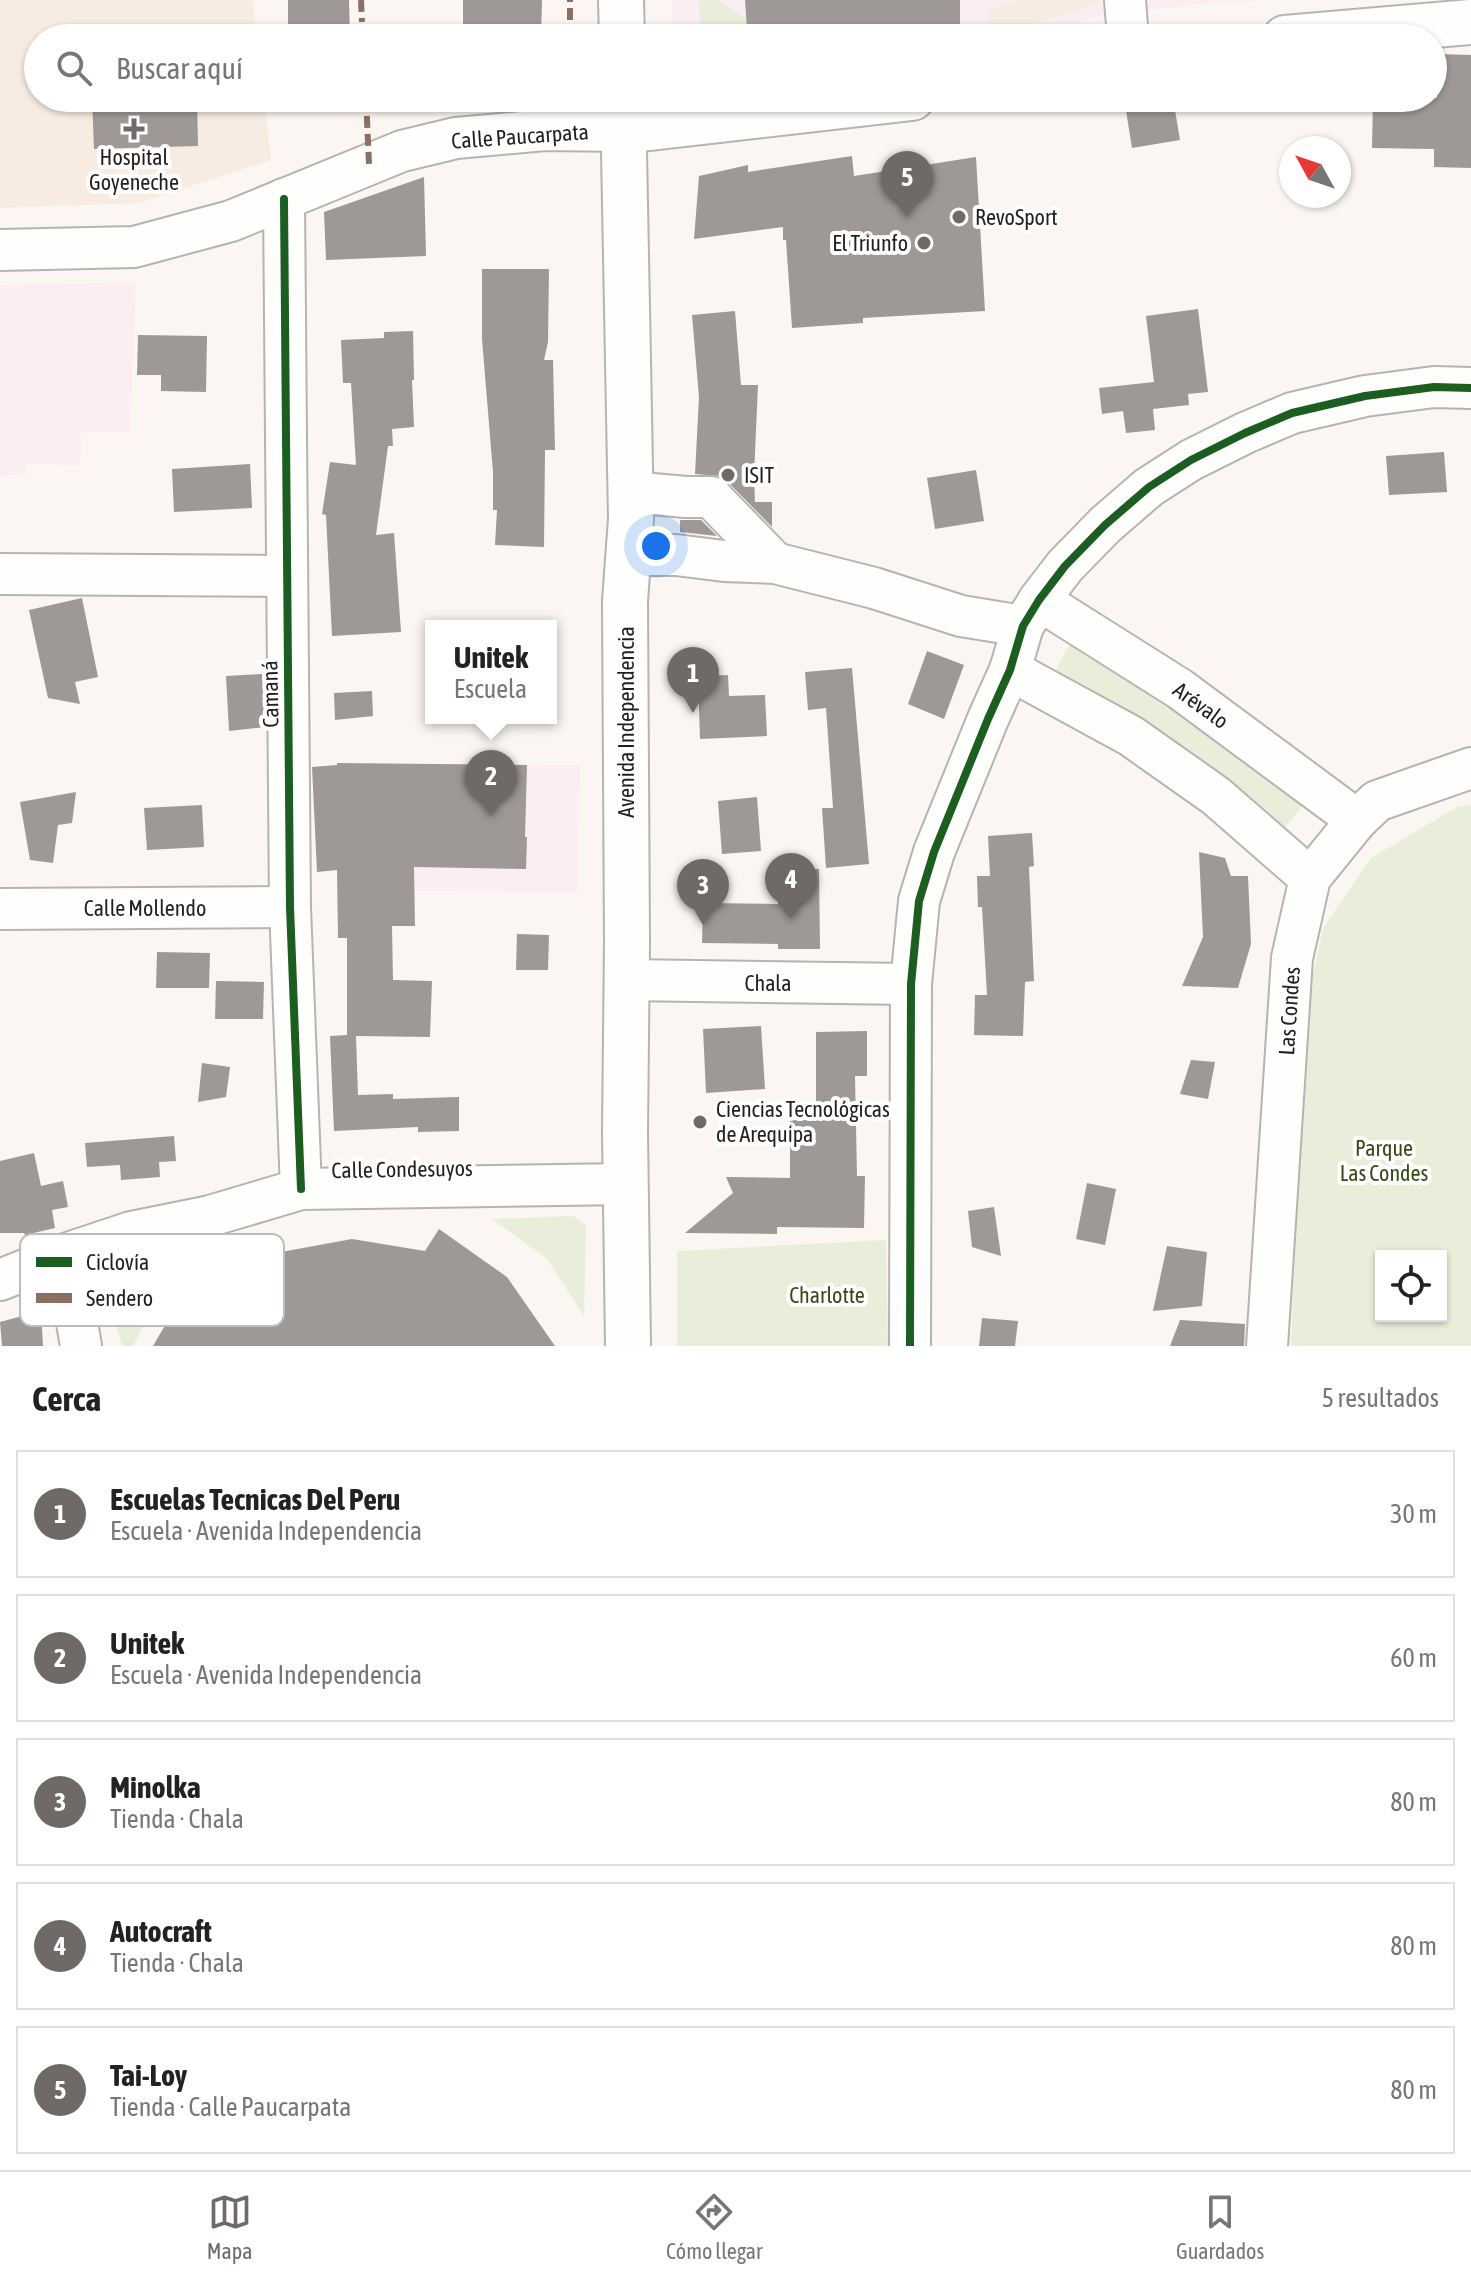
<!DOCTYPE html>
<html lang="es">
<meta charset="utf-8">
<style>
body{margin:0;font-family:"Asap Condensed",sans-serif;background:#f2f2f2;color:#222}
.controls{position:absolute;right:24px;bottom:24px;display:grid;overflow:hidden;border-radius:0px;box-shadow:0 2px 6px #0004}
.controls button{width:72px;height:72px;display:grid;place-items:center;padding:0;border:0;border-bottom:2px solid #e0e0e0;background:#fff;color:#222;font:40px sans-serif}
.compass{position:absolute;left:1279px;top:136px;width:72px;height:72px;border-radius:50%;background:#fff;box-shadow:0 2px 6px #0004;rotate:310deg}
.you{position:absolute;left:656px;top:546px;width:28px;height:28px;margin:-20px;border:6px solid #fff;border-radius:50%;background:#1a73e8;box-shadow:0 0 0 12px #1a73e833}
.badge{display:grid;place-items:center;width:52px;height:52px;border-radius:50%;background:#6f6a67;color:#fff;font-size:26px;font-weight:700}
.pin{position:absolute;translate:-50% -66px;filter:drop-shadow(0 2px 4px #0008)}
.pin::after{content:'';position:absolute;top:42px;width:28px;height:24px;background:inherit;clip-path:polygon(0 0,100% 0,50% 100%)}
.popup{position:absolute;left:425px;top:620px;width:132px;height:104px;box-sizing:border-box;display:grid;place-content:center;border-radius:0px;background:#fff;filter:drop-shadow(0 2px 6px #0005);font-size:26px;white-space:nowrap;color:#767676}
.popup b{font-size:30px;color:#222}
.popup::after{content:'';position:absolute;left:50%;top:100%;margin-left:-16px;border:16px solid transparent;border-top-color:#fff}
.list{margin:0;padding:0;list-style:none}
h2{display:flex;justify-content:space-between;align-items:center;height:104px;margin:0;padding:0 32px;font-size:34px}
h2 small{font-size:26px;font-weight:400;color:#767676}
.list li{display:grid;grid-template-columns:52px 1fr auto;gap:24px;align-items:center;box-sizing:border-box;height:128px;margin:0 16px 16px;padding:0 16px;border:2px solid #e0e0e0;border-radius:0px}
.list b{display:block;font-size:30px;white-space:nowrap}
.list p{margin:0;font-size:26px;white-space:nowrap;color:#767676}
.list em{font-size:26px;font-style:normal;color:#767676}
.icon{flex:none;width:44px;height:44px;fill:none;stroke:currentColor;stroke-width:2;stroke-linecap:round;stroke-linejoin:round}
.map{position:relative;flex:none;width:1471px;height:1346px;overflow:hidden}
.search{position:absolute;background:#fff;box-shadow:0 2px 6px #0004;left:24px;right:24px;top:24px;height:88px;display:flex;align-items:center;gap:20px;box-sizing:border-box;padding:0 28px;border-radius:44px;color:#767676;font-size:30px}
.sheet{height:824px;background:#fff}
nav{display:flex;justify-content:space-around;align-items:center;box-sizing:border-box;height:112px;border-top:2px solid #e0e0e0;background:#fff;font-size:22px;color:#767676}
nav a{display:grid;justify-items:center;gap:4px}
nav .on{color:#6f6a67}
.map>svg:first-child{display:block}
</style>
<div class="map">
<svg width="1471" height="1346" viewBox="0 0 1471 1346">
<rect width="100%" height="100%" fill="#fbf6f2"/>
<g fill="#fcedf3">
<polygon points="672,0 1274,0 1221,2 1102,15 1029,38 672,38"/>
<polygon points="136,282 130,431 81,431 80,465 25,464 27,474 0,476 0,285"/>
<polygon points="403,764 580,765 578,892 401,891"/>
</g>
<g fill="#f8ece2">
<polygon points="0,0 253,0 257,38 38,38 38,98 264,98 271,160 139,203 0,208"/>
<polygon points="1019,0 1098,0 1099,3 993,36 985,10"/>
</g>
<g fill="#e9eeda" fill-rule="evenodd">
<polygon points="699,0 718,0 746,18 747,29 754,29 755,38 700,38"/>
<polygon points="1070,644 1168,699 1245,756 1303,805 1278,836 1150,735 1055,671"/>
<path d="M1471 805V1346H1291L1302 1027 1323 928 1371 858 1457 807ZM1381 1256H1441V1316H1381Z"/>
<polygon points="573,1216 586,1225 584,1316 547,1259 492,1219"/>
<polygon points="886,1240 888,1346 677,1346 677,1251"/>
<polygon points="174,1268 133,1346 122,1346 105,1282 113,1277"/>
</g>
<g fill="#9e9996">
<polygon points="288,0 349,0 350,37 288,38"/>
<polygon points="463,0 542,0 541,38 466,38 467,27 463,27"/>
<polygon points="745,0 960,0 960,38 755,38 754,29 747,30"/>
<polygon points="1439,54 1471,55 1471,168 1434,167 1434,149 1372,148 1373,98 1437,98"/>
<polygon points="92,98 197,98 198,146 94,149"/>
<polygon points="1124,98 1173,98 1180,140 1132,148"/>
<polygon points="852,156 854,176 976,157 985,311 863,318 863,323 792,328 786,240 783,240 783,227 694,239 699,176 748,165 748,172"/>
<polygon points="424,177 426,256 326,260 324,212"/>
<polygon points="482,269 549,269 548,342 544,360 553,360 555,450 545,450 544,547 495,545 497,510 493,510 493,472 482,339"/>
<polygon points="1198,309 1208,392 1188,394 1189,405 1153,409 1155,430 1126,433 1123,411 1102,414 1099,388 1154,382 1146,316"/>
<polygon points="735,311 741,385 758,385 754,476 755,502 772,502 772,527 727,481 719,476 695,474 699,397 692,315"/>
<polygon points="413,331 414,380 412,380 414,427 392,429 393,446 388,446 376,535 394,533 401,632 332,636 326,515 322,514 330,462 356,465 351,383 343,383 341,340 384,338 384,332"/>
<polygon points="138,335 207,336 206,392 161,391 161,375 137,375"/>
<polygon points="1444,452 1447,492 1389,495 1386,456"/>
<polygon points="250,464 252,508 174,512 172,469"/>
<polygon points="976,470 984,521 935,529 927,478"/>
<polygon points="680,520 701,520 717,536 680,532"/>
<polygon points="82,598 98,677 75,682 80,704 48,698 29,610"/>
<polygon points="927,651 964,665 944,719 908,704"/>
<polygon points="852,668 869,864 826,868 822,808 833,808 826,708 808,710 805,672"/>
<polygon points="262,674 265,727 229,731 226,676"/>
<polygon points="728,675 729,696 765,695 767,736 700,739 698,676"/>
<polygon points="372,691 373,716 335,720 334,693"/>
<polygon points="337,763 527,765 525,837 527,837 526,869 414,867 415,926 392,926 393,980 432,981 430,1037 356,1036 358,1095 393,1094 393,1099 459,1097 459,1131 418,1132 418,1127 334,1131 330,1036 347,1035 347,938 338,938 337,870 317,872 312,767 337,765"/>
<polygon points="76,792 72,823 58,825 53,863 30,860 20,802"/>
<polygon points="757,797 761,851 722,854 718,801"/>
<polygon points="202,805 204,847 147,850 144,808"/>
<polygon points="1032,833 1034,866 1029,867 1034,981 1025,982 1023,1036 974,1035 975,995 987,995 982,907 978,907 977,876 990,876 988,836"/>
<polygon points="1199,852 1225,858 1231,876 1248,876 1251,944 1238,988 1182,986 1203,937"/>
<polygon points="819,869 820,949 778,949 778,944 702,943 703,903 778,904 777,870"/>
<polygon points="517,934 549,935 548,970 516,970"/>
<polygon points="157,952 210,953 209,988 156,988"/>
<polygon points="216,981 264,982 263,1019 215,1019"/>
<polygon points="761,1026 765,1089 706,1093 703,1029"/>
<polygon points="867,1031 867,1076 855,1076 857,1176 865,1176 864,1228 777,1227 777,1234 685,1233 733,1193 726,1177 790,1178 790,1120 816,1120 816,1032"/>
<polygon points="1191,1060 1215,1062 1208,1099 1180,1094"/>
<polygon points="202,1063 230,1067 226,1097 198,1102"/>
<polygon points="174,1136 176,1161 159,1162 160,1177 121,1180 120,1165 87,1167 85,1143"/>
<polygon points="34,1153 41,1186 63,1181 68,1207 52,1210 55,1228 25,1235 24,1233 0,1233 0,1161"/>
<polygon points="1087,1183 1116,1189 1105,1245 1076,1239"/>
<polygon points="994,1207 1001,1256 972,1247 968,1211"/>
<polygon points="439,1229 507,1277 555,1346 153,1346 182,1296 232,1252 251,1276 281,1252 352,1239 425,1251"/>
<polygon points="1167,1246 1207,1252 1202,1306 1153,1311"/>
<polygon points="41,1311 43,1346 2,1346 0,1322"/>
<polygon points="982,1318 1018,1321 1015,1346 979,1346"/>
<polygon points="1180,1320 1245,1324 1244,1346 1170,1346"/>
</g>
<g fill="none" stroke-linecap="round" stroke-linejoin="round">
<g stroke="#b7b3b0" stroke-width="44">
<g id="minor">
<polyline points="1125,0 1128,38"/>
<polyline points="284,199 290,907 301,1189"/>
<polyline points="0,250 134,247 231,221 402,151 456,138 545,130 624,131"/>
<polyline points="630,492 686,497 711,497 775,563"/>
<polyline points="629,555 676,555 724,561 775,563 874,588 961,616 1023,626"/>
<polyline points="0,574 287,576"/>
<polyline points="1039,600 1180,689 1357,820"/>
<polyline points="1010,670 1131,736 1216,796 1310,878"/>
<polyline points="0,909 290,907"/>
<polyline points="626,980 911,984"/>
<polyline points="65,1254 81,1346"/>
<polyline points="0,1280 65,1254 131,1232 210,1216 301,1189 627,1184"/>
<polyline points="910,1346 911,984 919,901 934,852 988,719 1010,670 1023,626 1039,600 1065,566 1105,525 1149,487 1191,460 1245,433 1292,413 1365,396 1434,387 1471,388"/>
<polyline points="1267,1346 1292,958 1310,878 1357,820 1377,801 1471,768"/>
</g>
</g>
<g stroke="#b7b3b0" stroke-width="48">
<g id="major">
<polyline points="621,0 622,38"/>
<polyline points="1285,38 1471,22"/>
<polyline points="623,98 631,519 625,601 627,942 625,1132 628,1346"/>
<polyline points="624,131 912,98"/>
</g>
</g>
<use href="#minor" stroke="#fefefd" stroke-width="40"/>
<use href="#major" stroke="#fefefd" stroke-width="44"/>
<g stroke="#8d6e63" stroke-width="6" stroke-dasharray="12 6" stroke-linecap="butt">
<polyline points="361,0 362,22"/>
<polyline points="570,38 570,0"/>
<polyline points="366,98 369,164"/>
</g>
<g stroke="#fff" stroke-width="13">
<g id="cycleway">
<polyline points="284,199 290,907 301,1189"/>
<polyline points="910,1346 911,984 919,901 934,852 988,719 1010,670 1023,626 1039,600 1065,566 1105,525 1149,487 1191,460 1245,433 1292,413 1365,396 1434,387 1471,388"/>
</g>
</g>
<use href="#cycleway" stroke="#1b5e20" stroke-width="8"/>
</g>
<g fill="#6f6a67" stroke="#fff" stroke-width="3">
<path d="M130 117h8v8h8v8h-8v8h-8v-8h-8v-8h8z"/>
<circle cx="959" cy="217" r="8"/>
<circle cx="924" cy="243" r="8"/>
<circle cx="728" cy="475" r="8"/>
<circle cx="700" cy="1122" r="8"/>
</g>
<g text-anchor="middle" stroke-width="8" stroke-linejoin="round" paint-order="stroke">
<g font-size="22" fill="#231f1c" stroke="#fff">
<text transform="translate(520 136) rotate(-4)" y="8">Calle Paucarpata</text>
<text transform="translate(270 694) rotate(-91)" y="8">Camaná</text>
<text transform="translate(1201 705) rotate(36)" y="8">Arévalo</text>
<text transform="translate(626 722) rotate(-90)" y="8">Avenida Independencia</text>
<text x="145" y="916">Calle Mollendo</text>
<text x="768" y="991">Chala</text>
<text transform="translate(1289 1011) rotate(-86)" y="8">Las Condes</text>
<text transform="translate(402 1169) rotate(-1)" y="8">Calle Condesuyos</text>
</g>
<g font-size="22" fill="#231f1c" stroke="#fff" text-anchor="start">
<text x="134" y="165" text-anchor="middle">Hospital<tspan x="134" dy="25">Goyeneche</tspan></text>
<text x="975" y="225">RevoSport</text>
<text x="908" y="251" text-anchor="end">El Triunfo</text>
<text x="744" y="483">ISIT</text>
<text x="716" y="1117">Ciencias Tecnológicas<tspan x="716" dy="25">de Arequipa</tspan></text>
</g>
<g font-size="22" fill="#384913" stroke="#fff">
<text x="1384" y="1156">Parque<tspan x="1384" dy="25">Las Condes</tspan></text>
<text x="827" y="1303">Charlotte</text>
</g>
</g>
<rect x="20" y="1234" width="264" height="92" rx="12" fill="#fff" stroke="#bdbcbb" stroke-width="2"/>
<rect x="36" y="1257" width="36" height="10" fill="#1b5e20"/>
<rect x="36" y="1293" width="36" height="10" fill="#8d6e63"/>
<g font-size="22" fill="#231f1c">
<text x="86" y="1270">Ciclovía</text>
<text x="86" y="1306">Sendero</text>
</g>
</svg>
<div class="controls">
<button><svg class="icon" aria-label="locate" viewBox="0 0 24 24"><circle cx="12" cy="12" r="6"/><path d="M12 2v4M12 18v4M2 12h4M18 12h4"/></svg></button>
</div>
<svg class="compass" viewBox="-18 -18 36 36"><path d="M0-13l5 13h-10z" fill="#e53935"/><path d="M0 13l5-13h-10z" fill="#767676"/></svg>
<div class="you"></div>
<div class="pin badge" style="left:693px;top:713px">1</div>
<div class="pin badge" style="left:491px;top:816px">2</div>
<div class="popup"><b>Unitek</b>Escuela</div>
<div class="pin badge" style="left:703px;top:925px">3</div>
<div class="pin badge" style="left:791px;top:919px">4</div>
<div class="pin badge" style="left:907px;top:217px">5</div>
<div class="search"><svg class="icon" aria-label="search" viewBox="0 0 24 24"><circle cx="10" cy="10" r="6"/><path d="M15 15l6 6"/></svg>Buscar aquí</div>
</div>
<section class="sheet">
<h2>Cerca<small>5 resultados</small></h2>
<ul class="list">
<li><span class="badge">1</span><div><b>Escuelas Tecnicas Del Peru</b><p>Escuela · Avenida Independencia</p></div><em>30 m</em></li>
<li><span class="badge">2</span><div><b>Unitek</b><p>Escuela · Avenida Independencia</p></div><em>60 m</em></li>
<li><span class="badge">3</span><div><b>Minolka</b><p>Tienda · Chala</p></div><em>80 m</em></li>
<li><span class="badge">4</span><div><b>Autocraft</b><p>Tienda · Chala</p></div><em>80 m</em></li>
<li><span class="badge">5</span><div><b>Tai-Loy</b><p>Tienda · Calle Paucarpata</p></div><em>80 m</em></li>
</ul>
</section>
<nav>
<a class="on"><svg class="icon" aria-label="map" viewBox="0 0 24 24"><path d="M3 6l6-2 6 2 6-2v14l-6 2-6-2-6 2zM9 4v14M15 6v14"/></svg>Mapa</a>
<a><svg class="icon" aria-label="directions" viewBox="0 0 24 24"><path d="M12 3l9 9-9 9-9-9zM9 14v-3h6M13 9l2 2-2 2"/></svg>Cómo llegar</a>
<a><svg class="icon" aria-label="saved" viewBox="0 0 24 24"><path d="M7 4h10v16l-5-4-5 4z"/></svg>Guardados</a>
</nav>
